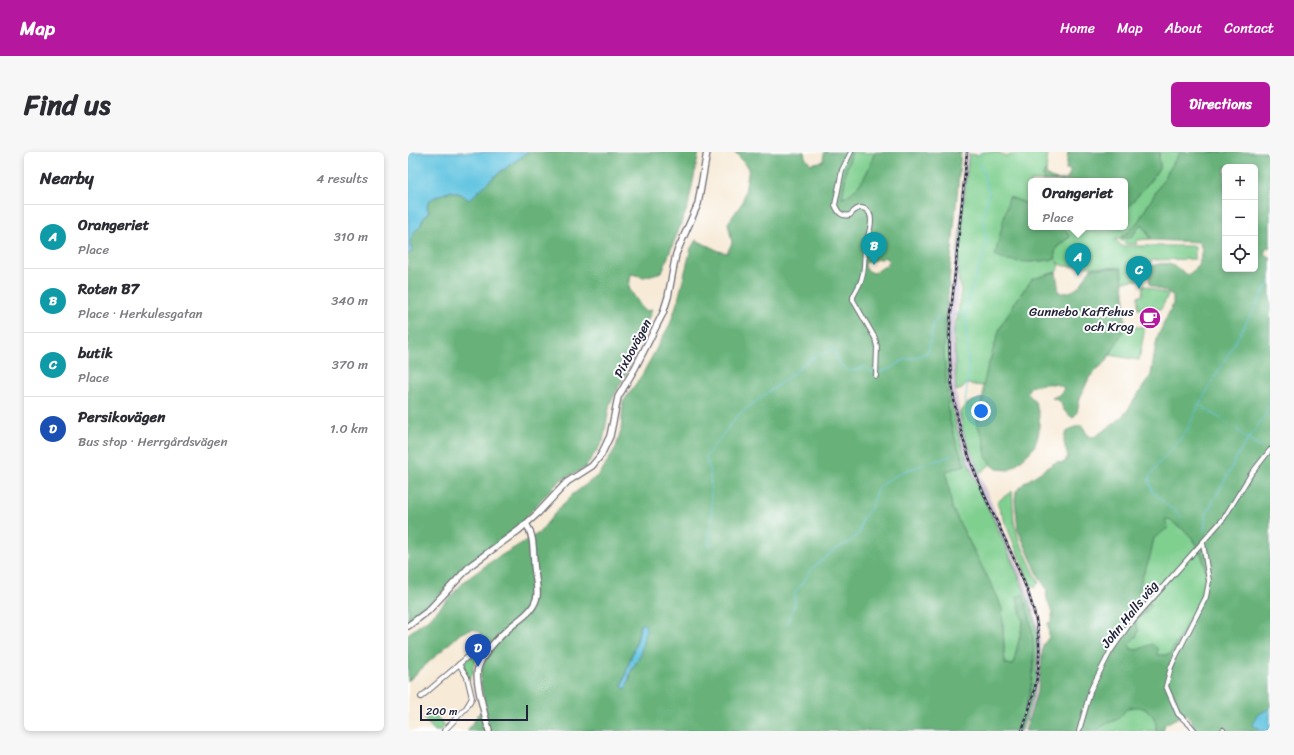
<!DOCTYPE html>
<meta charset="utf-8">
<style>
body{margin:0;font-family:Sriracha,sans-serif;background:#f7f7f7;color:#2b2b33}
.controls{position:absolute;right:12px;top:12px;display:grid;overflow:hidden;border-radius:6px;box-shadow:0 2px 6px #0003}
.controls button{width:36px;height:36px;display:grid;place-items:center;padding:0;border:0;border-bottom:1px solid #e1e1e2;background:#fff;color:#2b2b33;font:20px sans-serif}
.scale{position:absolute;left:12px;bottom:10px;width:108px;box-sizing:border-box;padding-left:4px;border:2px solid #22223b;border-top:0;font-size:11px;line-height:14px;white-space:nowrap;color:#22223b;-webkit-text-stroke:3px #fff;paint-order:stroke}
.you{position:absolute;left:573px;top:259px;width:14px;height:14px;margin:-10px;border:3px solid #fff;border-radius:50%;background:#1a73e8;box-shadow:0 0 0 6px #1a73e833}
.badge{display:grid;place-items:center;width:26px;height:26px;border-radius:50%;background:#b5179e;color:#fff;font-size:13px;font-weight:700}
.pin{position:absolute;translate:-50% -33px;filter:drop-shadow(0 1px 2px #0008)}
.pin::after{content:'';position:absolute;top:21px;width:14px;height:12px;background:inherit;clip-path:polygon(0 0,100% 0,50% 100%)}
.popup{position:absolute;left:620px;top:26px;width:100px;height:52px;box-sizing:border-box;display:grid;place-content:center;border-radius:6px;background:#fff;filter:drop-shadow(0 1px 3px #0005);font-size:13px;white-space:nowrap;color:#7c7c81}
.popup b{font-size:15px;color:#2b2b33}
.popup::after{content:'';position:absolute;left:50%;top:100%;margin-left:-8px;border:8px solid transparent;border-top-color:#fff}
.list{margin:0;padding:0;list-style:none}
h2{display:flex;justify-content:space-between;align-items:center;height:52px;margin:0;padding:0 16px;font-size:17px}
h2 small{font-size:13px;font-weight:400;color:#7c7c81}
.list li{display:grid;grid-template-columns:26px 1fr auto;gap:12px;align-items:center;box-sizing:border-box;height:64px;padding:0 16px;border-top:1px solid #e1e1e2}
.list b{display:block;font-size:15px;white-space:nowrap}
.list p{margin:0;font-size:13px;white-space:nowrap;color:#7c7c81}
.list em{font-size:13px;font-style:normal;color:#7c7c81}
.icon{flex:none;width:22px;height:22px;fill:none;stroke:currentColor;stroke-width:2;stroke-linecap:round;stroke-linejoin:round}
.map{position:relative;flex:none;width:862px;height:579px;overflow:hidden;border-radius:6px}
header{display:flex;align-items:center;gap:24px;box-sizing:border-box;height:56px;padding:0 20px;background:#b5179e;color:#fff}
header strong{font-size:19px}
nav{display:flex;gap:22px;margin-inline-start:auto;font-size:14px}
.intro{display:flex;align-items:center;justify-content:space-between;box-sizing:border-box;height:96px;padding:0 24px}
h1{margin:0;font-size:28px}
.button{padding:10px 18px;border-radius:6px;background:#b5179e;color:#fff;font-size:14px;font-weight:700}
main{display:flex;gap:24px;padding:0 24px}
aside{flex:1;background:#fff;border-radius:6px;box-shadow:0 2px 6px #0003}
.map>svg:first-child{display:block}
</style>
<header>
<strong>Map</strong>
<nav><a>Home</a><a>Map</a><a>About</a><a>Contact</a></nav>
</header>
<div class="intro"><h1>Find us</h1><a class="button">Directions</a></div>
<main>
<aside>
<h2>Nearby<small>4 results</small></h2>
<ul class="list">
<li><span class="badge" style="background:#0f9aa8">A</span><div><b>Orangeriet</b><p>Place</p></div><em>310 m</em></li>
<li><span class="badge" style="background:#0f9aa8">B</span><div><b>Roten B7</b><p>Place · Herkulesgatan</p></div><em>340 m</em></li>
<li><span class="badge" style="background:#0f9aa8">C</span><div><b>butik</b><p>Place</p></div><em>370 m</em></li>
<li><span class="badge" style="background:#1a4fb4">D</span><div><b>Persikovägen</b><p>Bus stop · Herrgårdsvägen</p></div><em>1.0 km</em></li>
</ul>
</aside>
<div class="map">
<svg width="862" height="579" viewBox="0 0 862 579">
<rect width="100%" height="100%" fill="#fff"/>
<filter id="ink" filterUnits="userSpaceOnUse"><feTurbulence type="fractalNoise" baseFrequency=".025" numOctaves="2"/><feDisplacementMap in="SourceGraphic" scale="8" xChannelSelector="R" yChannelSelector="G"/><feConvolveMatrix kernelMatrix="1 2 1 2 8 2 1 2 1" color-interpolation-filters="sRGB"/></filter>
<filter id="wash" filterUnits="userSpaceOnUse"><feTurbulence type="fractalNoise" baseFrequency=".012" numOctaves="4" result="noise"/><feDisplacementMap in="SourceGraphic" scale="16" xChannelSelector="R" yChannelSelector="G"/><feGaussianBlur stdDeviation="0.9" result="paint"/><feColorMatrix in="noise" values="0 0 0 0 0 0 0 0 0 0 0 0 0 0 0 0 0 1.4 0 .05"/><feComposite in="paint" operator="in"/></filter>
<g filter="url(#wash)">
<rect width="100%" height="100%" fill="#f7ebd8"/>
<polygon fill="#cebed2" points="559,0 561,0 550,103 551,129 546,177 548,239 555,280 572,321 575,331 621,439 631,477 633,496 631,523 624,555 615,579 613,579 626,536 629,513 628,478 624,460 600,400 567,327 556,301 549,280 545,260 542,240 540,203 541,166"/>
<g fill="#7fcf8f" stroke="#507865">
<polygon points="444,0 459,1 467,0 456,27 444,41 433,47 436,36 438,19"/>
<path d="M574 0H590L598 4 615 1H640L638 18 635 24 636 29H623V53L601 45 597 108 624 110 648 107C644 96 654 91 662 85L655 75H717V59L742 29 752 15 751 0H772L731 68 723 78 713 85 722 86 734 72 742 87 729 88V92H718L711 87H707L714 94H787V107L744 108 734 128 714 129 713 116 657 114 651 112 649 109 651 116 648 120 617 136 608 149 592 176 580 214 575 234 558 232 554 237 548 239 546 177 550 163 553 135 551 129 550 103 561 2 571 3Z"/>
<polygon points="735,133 760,143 753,157 730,157 730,144 734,144"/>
<path d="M538 165 541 166C540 204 539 244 550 281 557 306 568 330 579 354 590 376 599 398 609 421 614 433 620 447 624 460 629 476 630 494 629 511 629 534 621 558 613 579H610C628 530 632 492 615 442V471L605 513 597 512 594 458 590 446 544 356 538 319 557 313 548 290 541 265 536 203Z"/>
<polygon points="717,175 737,175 731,208 702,203"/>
<polygon points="575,246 569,263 571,277 576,288 578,305 583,312 572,321 555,280 552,261 560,251"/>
<polygon points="604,339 606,370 611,388 631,431 627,435 622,432 589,350"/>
<path d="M756 367H760C768 373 778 378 784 386 792 396 797 410 798 423 799 441 771 486 761 503H749L744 492 729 498 723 497 721 492 728 485 727 471 744 453 731 442 733 428 741 408 746 386Z"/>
<polygon points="69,503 70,504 65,514 65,521 61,528 54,513 63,504"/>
<path d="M731 554C743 560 750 564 748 579H689L694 573 711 566 719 556Z"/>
<polygon points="24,559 37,574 32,579 27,579 15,566"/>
</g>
<g fill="#67b27a" stroke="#446a5a" fill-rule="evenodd">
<polygon points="120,0 291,0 280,54 254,120 236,125 223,122 221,136 236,159 244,158 228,195 220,218 202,251 195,289 177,316 153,328 133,348 106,379 58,415 24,452 0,471 0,102 4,100 2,91 5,81 12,74 15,67 21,60 19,56 20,50 27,45 43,39 53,42 71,38 88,23"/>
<path d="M327 0H396L397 5 403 12 415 9 416 0H444L438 19 436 36 434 47C453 36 460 21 467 0H553L537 175 536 203 541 265 548 290 557 313 538 319 544 356 590 446 594 458 597 512 605 513 615 471 609 445 615 442C632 492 628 530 610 579H59L73 559 78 555C73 535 68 522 80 503L76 498 72 480 65 477 53 481 0 529V482L23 465 58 428 84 409 131 381 152 355 164 343 192 322 208 295 213 279 215 250 234 223 262 172 270 148 283 96 288 88 311 99 319 101 324 91 320 71 334 51 337 40 341 16ZM476 105 480 107 481 109 479 113 466 121C460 119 457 118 457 111L470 107H474ZM232 473 229 510 223 519 222 527 220 531 214 534C219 513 229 494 232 473Z"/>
<path d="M660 0H751L752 15 742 29 717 59V29H636L635 24 638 18V23C645 28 651 29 659 27L663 18 658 17Z"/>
<path d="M772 0H862V95L858 97 856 102 862 105V556L848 564 851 579H782L785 571 777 562 757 572 755 579H748C750 564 737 551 721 556 716 558 714 564 710 567 702 571 695 572 689 579H617L625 554 630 536 633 514 635 493 641 485 640 471 644 469C646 457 636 449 639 437L632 427 610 378 607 348 608 339 616 331 648 310 656 311 660 304C654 287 652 278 674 273L680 284 683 285 688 284 707 271 719 259 743 223 749 186 765 152V143L742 133 741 125 744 114C760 108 767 114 780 123L791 114 794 97 791 90 743 88 738 77 734 72 722 86H712L723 78 731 68ZM817 15H847V117H817ZM757 367H760C768 373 778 378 784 386 792 396 797 409 798 423 798 441 771 486 761 503H749L750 497 744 492 729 498 723 497 721 492 728 485 731 479 727 471 744 453 731 442 733 428 741 408 746 386 760 376Z"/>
<path d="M601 45 623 53V75H655L662 85C653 91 644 95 648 107 628 110 605 113 587 103Z"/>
<path d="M683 116H713L717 148V175L698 210 688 218 681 226 672 246 669 260 665 266C658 261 654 258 653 250L644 246 653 242 656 236C647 229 632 232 622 235L619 241C621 243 625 246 627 250 634 264 633 288 622 300 616 306 608 312 601 318L589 317 583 312 578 305 576 288 569 272V263L575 246V234L580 214 592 176 608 149 624 127 648 120 651 141C672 141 673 131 683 116Z"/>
</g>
<g fill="#63c5e1" stroke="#42748e">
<polygon points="0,0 120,0 88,23 61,48 53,42 43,39 27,45 20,50 19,56 21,60 15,67 12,74 5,81 2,91 4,100 0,102"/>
<polygon points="234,472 237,472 238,476 232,504 223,519 218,537 214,534 222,508 230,486 232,473"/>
<polygon points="862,556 862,579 851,579 851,576 844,574 848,564"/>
</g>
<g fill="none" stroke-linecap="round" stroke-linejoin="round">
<g stroke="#63c5e1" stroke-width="1">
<polyline points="571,4 572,0"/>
<polyline points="546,163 557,162"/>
<polyline points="470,220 480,218 495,208 506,206 520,200 525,173 531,165"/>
<polyline points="792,253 821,272"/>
<polyline points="557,254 560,223 558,157 560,147 579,93 575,65 581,42 572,10"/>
<polyline points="828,277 839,287 852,295"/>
<polyline points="774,366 770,361 762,356 744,339 741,326 751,311 767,294 780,276 791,253 862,129"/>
<polyline points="796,379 798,362 824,315 828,305 857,263 861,254"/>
<path d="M301 396V382L304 365 302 321 298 304 331 262 377 228 402 207 425 197C427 203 434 217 440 219 444 220 452 216 456 215L466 221"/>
<polyline points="379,472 387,451 387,441 405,416 426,398 441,390 451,382 454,367 463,356 468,340 477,330 496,319 543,304"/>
</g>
</g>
</g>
<g filter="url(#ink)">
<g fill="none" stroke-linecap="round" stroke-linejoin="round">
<g stroke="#6d6872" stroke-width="6">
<g id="street">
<path d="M443 0 434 18 427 53C430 60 433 65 442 63 446 59 450 54 457 57 470 63 458 87 457 97 456 106 457 116 454 125 453 132 448 138 445 145V148L467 186 469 195 468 224"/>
<polyline points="13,545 63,502 72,501 76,504"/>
<polyline points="36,579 58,556 64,546 59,525 51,512"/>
<polyline points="671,579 683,537 702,500 720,474 816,366 843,322 862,298"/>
<polyline points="787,579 782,573 770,562 758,534 763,515 768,504 798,445 801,429 795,391"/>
<polyline points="814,579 815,578"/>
</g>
</g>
<g stroke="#6d6872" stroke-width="8">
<g id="secondary">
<polyline points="0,474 20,459 63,413 111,378 130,361 159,330 184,314 193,303 202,284 210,245 227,216 255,161 260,145 268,102 290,52 299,0"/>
<path d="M81 579C78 566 66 528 70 516 74 502 89 487 100 477 111 467 126 460 129 444 130 432 126 421 126 410 125 397 126 383 118 372"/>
</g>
</g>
<use href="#street" stroke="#fff" stroke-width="4"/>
<use href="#secondary" stroke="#fff" stroke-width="5.5"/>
<g stroke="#22223b" stroke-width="2.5">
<path id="rail" d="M559 0 542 171C540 212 544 253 557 293 566 321 578 348 591 374 607 411 629 449 631 491 633 522 624 550 614 579"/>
</g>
<use href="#rail" stroke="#fff" stroke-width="1" stroke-dasharray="3" stroke-linecap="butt"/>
</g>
</g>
<defs>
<g id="cafe-disc" transform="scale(1.15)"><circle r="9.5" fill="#b5179e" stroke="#fff"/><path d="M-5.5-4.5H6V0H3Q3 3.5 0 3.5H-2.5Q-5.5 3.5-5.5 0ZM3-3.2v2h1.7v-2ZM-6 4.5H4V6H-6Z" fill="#fff"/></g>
</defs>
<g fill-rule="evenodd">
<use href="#cafe-disc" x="742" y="166"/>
</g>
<g text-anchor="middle" stroke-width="4" stroke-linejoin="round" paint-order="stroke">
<g font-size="13" fill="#22223b" stroke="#fff" text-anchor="end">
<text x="726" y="164">Gunnebo Kaffehus<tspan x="726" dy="15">och Krog</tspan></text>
</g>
<g font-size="13" fill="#22223b" stroke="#fff">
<text transform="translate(224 196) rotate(-62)" y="5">Pixbovägen</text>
<text transform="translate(721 462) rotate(-51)" y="5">John Halls väg</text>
</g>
</g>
</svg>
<div class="controls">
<button>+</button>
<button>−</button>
<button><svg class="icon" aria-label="locate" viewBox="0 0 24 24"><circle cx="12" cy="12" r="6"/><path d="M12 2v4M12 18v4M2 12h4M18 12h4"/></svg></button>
</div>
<div class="scale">200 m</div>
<div class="you"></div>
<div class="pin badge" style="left:670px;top:124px;background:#0f9aa8">A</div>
<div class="popup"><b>Orangeriet</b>Place</div>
<div class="pin badge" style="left:466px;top:113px;background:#0f9aa8">B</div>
<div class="pin badge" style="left:731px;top:137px;background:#0f9aa8">C</div>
<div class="pin badge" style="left:70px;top:515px;background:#1a4fb4">D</div>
</div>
</main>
